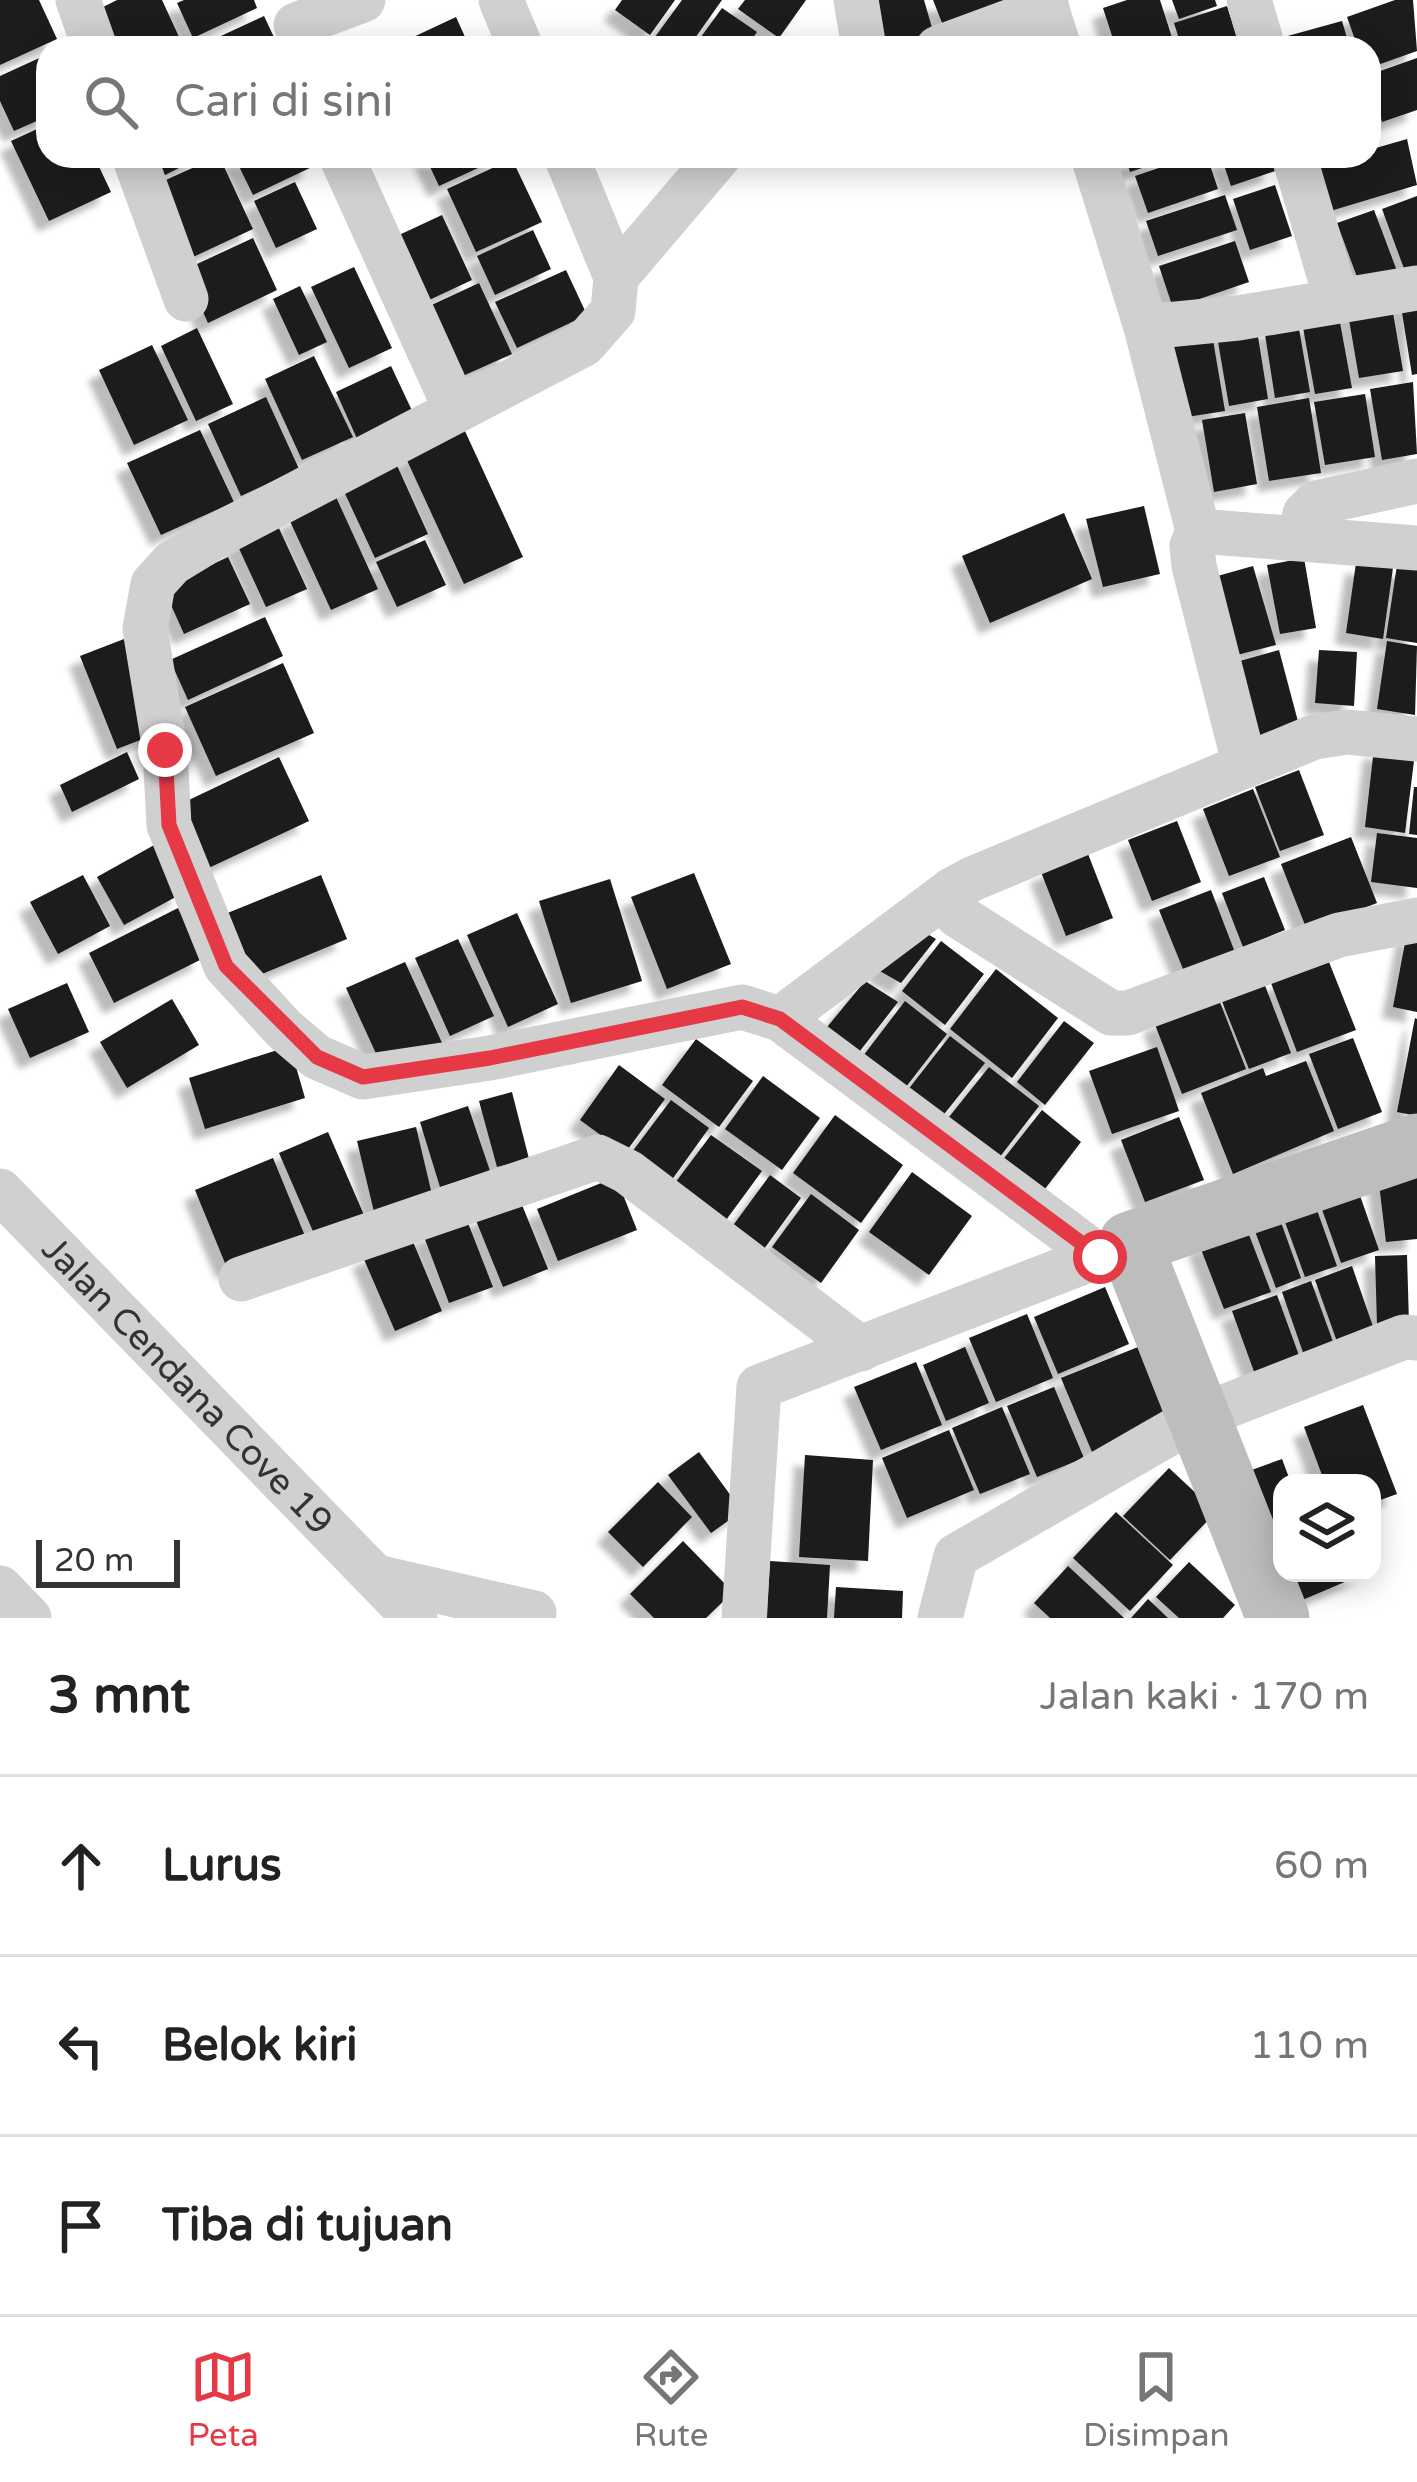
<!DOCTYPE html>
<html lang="id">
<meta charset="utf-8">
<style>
body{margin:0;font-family:"Varela Round",sans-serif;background:#f6f6f6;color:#222}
.controls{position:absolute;right:36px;bottom:36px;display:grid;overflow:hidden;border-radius:24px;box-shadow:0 6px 30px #0003}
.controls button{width:108px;height:108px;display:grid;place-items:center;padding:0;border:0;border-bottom:3px solid #e0e0e0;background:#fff;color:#222;font:60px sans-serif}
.scale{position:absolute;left:36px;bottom:30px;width:144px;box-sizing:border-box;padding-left:12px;border:6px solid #333;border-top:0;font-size:33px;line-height:42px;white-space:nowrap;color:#333;-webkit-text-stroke:9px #fff;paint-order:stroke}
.stop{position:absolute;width:36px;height:36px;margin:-27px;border:9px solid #e63946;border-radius:50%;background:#fff}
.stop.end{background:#e63946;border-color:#fff;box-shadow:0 3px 12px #0008}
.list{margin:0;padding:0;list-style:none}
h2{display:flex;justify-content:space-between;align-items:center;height:156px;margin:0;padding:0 48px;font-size:51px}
h2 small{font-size:39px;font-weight:400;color:#767676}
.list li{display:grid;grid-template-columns:78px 1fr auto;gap:36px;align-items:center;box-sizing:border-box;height:180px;padding:0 48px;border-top:3px solid #e0e0e0}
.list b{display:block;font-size:45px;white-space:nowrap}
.list em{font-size:39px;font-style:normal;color:#767676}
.icon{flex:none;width:66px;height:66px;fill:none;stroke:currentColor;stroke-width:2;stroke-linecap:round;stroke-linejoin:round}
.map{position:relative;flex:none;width:1417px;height:1618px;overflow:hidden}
.search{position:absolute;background:#fff;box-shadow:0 6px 30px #0003;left:36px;right:36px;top:36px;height:132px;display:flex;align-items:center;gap:30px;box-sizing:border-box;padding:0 42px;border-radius:36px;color:#767676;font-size:45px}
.sheet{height:696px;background:#fff}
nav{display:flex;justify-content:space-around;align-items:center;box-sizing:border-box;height:168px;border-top:3px solid #e0e0e0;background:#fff;font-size:33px;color:#767676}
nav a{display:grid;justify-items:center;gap:6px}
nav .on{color:#e63946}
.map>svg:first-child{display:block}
</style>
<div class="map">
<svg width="1417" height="1618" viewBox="0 0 1417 1618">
<defs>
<filter id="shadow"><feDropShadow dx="-11" dy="11" stdDeviation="3" flood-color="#0004"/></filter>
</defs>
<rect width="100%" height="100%" fill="#fff"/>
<g fill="#1a1a1a" filter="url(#shadow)">
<polygon points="0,0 39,0 57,39 0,65"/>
<polygon points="117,0 162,0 180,39 159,48 117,48 99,9"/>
<polygon points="184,0 254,0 257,8 193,38 177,3"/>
<polygon points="622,0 675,0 650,35 615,10"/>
<polygon points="682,0 722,0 688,48 670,48 655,37"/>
<polygon points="745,0 806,0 779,38 738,9"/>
<polygon points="868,0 924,0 937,45 873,48"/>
<polygon points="933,0 1013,0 946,33"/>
<polygon points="1127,0 1160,0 1175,47 1116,48 1103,8"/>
<polygon points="1172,0 1215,0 1217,6 1179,19"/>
<polygon points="1395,0 1413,0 1417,51 1369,68 1369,48 1358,48 1347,17"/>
<polygon points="1227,6 1239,44 1182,48 1174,23"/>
<polygon points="722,8 757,32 746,48 693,48"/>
<polygon points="264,16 279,48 195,48"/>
<polygon points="456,17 470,48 390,48"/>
<polygon points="1342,21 1350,48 1275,48 1273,40"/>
<polygon points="48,54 48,116 14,131 0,101 0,76"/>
<polygon points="1417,58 1417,110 1382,122 1369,75"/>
<polygon points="48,124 48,156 94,156 111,192 49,221 11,141"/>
<polygon points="1407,139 1417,185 1327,212 1313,167 1369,156 1369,150"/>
<polygon points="154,156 203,156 163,176"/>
<polygon points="219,156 253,229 193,257 159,183"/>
<polygon points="234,156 309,156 314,166 253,195"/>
<polygon points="425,156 504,156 439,186"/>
<polygon points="1125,156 1175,156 1175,157 1130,172"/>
<polygon points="1194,156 1207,156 1218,189 1148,213 1135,176"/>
<polygon points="1221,156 1269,156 1275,171 1231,186"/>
<polygon points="512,159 542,222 476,252 447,189"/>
<polygon points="295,182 317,229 276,248 254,201"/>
<polygon points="1275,185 1292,236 1250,250 1233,199"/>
<polygon points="1225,195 1237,230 1158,256 1146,221"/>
<polygon points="1417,196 1417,270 1406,274 1382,209"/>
<polygon points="1374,210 1397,271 1360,285 1337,223"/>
<polygon points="442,215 472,280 414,307 384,242"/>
<polygon points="533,230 551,269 495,295 477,256"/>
<polygon points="253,238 277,290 208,323 184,270"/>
<polygon points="1235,241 1249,282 1173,308 1159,266"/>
<polygon points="354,267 392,348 349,368 311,287"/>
<polygon points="566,270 587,315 517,348 495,302"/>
<polygon points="479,283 512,354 456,379 423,309"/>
<polygon points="300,286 327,342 299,355 273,299"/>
<polygon points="1417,297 1417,374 1412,375 1400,300"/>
<polygon points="1391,301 1403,371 1359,378 1347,308"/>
<polygon points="1339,317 1352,388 1315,394 1302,322"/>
<polygon points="1298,323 1310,392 1275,398 1264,328"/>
<polygon points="1256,324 1268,399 1229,406 1216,330"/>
<polygon points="197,328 233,404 196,421 161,346"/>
<polygon points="1212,334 1225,411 1174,419 1161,342"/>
<polygon points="152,345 188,420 134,445 99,370"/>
<polygon points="314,356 353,437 302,460 265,379"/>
<polygon points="391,366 415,417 359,443 336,392"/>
<polygon points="1413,382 1417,454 1382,460 1370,389"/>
<polygon points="1365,394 1375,457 1325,465 1314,402"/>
<polygon points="266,397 299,469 241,496 208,424"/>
<polygon points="1309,398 1321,473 1269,481 1257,407"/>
<polygon points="1245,413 1257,484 1214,492 1202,420"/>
<polygon points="464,429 523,557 464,584 405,456"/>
<polygon points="200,430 234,502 161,535 127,463"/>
<polygon points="395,461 428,534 375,558 341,485"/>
<polygon points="336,497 378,589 331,610 289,519"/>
<polygon points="1144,506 1160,574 1103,587 1086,519"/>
<polygon points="1064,513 1092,579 990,623 962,556"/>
<polygon points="277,524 307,589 266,607 236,542"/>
<polygon points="425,540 446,585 397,607 376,562"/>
<polygon points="228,557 250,604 184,634 163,587"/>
<polygon points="1304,558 1316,628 1280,634 1267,565"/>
<polygon points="1356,563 1393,568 1383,639 1346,633"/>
<polygon points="1397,565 1417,568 1417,643 1386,638"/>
<polygon points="1253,566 1276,645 1229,657 1207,579"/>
<polygon points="265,617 283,656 188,700 170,660"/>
<polygon points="124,639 161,732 117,749 80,656"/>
<polygon points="1387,641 1417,646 1415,715 1377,709"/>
<polygon points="1279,650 1300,729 1250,742 1229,664"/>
<polygon points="1319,650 1357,652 1354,706 1315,703"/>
<polygon points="283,663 314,733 216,776 185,707"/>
<polygon points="1374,748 1415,753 1405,833 1365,827"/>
<polygon points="127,752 139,779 72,812 60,785"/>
<polygon points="279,757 309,821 200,872 170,809"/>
<polygon points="1299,770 1324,835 1280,851 1255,787"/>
<polygon points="1414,787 1417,787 1417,835 1409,834"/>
<polygon points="1253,789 1280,857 1229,876 1203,809"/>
<polygon points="1177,821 1201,882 1152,901 1128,840"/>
<polygon points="1377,833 1417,838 1417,888 1371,882"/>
<polygon points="1351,837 1377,903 1307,930 1281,864"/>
<polygon points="156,844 183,893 124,925 97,877"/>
<polygon points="1088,854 1113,918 1066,936 1041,872"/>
<polygon points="694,873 731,964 667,989 631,897"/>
<polygon points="83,875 110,926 58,954 30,902"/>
<polygon points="321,875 347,939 252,978 225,914"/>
<polygon points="1264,877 1285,930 1243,947 1222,893"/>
<polygon points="610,879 642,981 571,1003 539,901"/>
<polygon points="1211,890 1236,955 1185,974 1159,910"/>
<polygon points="178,908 204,958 114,1003 89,953"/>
<polygon points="517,913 558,1004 508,1027 467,935"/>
<polygon points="912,925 936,939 901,983 878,970"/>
<polygon points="1407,932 1417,934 1417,1012 1393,1007"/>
<polygon points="458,939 494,1016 450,1036 415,958"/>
<polygon points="941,941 984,974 945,1025 902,991"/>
<polygon points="405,962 443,1045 384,1071 346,988"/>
<polygon points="1329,962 1356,1030 1297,1052 1271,983"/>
<polygon points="996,969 1058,1018 1012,1078 950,1029"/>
<polygon points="865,981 898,1002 856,1056 823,1032"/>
<polygon points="67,983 89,1032 30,1058 8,1009"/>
<polygon points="1264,983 1291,1053 1249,1069 1221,999"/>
<polygon points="1218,997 1246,1069 1182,1094 1154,1022"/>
<polygon points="172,999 199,1045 127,1088 100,1042"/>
<polygon points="905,1001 947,1034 902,1092 860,1060"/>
<polygon points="1415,1018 1417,1019 1417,1116 1397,1112"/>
<polygon points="1064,1021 1094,1043 1045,1105 1017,1082"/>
<polygon points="950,1036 985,1063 941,1118 907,1091"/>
<polygon points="1353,1038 1382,1112 1338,1129 1309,1054"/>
<polygon points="696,1039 753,1081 719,1127 662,1085"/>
<polygon points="290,1046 305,1098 205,1129 189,1078"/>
<polygon points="1157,1047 1179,1111 1112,1134 1089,1071"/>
<polygon points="1306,1061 1334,1131 1233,1174 1201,1093 1263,1068 1266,1076"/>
<polygon points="619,1065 665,1099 625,1153 580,1120"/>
<polygon points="989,1067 1039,1106 996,1162 945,1122"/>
<polygon points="763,1076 820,1118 782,1170 725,1129"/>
<polygon points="512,1092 529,1159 497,1167 479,1101"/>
<polygon points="671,1100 709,1128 671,1181 632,1152"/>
<polygon points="468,1106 490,1171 440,1187 420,1122"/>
<polygon points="1042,1110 1081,1142 1038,1198 998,1166"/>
<polygon points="835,1115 903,1165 861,1223 793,1173"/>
<polygon points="1179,1117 1204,1180 1145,1202 1121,1140"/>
<polygon points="416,1127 434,1203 375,1216 357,1141"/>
<polygon points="328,1132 364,1215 315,1236 279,1153"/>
<polygon points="711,1135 762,1171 726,1220 675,1183"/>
<polygon points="273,1158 305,1236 227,1268 195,1190"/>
<polygon points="1377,1167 1417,1172 1417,1239 1386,1242"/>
<polygon points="912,1172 972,1216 929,1275 869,1232"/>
<polygon points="770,1175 801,1198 761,1253 729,1231"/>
<polygon points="616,1177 637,1230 558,1261 537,1209"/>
<polygon points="1357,1187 1379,1250 1341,1263 1319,1201"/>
<polygon points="811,1194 859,1230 821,1283 772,1247"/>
<polygon points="1313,1199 1337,1266 1305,1277 1281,1211"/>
<polygon points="520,1200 548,1269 503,1287 475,1218"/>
<polygon points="1278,1214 1301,1278 1276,1288 1252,1223"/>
<polygon points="466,1218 493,1287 449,1303 423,1234"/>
<polygon points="1246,1227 1271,1292 1224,1309 1199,1244"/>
<polygon points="411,1237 442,1311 395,1331 363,1257"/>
<polygon points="1407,1255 1409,1324 1377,1325 1375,1256"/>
<polygon points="1352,1266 1377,1338 1340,1350 1315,1280"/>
<polygon points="1311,1281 1336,1350 1306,1361 1282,1292"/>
<polygon points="1105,1287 1129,1344 1058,1374 1034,1317"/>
<polygon points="1277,1295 1301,1361 1256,1377 1232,1311"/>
<polygon points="1027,1314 1053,1378 996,1402 969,1338"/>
<polygon points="965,1347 989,1403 946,1421 923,1365"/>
<polygon points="1138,1347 1168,1420 1092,1452 1061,1378"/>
<polygon points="916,1362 942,1425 881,1450 854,1387"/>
<polygon points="1054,1387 1084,1458 1037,1477 1007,1406"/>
<polygon points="1363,1405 1397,1494 1372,1503 1372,1483 1325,1483 1304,1427"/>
<polygon points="1002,1407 1030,1474 980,1494 952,1428"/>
<polygon points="949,1430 974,1490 907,1518 882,1458"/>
<polygon points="699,1452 742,1511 711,1533 668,1475"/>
<polygon points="805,1455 873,1460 868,1561 799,1557"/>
<polygon points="1282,1459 1291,1483 1282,1483 1282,1546 1238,1475"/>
<polygon points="1169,1468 1216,1512 1170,1560 1123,1516"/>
<polygon points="658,1482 692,1517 643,1567 608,1532"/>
<polygon points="1116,1512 1173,1565 1130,1611 1073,1558"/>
<polygon points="683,1541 733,1592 706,1618 654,1618 630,1594"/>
<polygon points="770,1561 830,1565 827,1618 767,1618"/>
<polygon points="1189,1562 1235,1605 1223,1618 1179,1618 1156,1597"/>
<polygon points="1068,1566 1124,1618 1050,1618 1034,1603"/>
<polygon points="1288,1573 1366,1573 1300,1601"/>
<polygon points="836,1587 903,1591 902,1618 834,1618"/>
<polygon points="1148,1599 1168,1618 1131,1618"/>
</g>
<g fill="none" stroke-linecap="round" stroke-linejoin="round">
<g stroke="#d0d0d0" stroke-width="45">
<polyline points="78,0 95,48"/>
<polyline points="501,0 521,48"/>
<polyline points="856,0 864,48"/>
<polyline points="1044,0 1059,48"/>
<polyline points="1249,0 1263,48"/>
<polyline points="296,25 363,0"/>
<polyline points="938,48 1047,8"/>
<polyline points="134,156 186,299"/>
<polyline points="341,156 456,410"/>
<polyline points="566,156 616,277 613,311 584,344 218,535 172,563 153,584 145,629 165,750 169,825 226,966 284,1029 317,1057 363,1077 490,1058 742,1007 780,1019 1100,1257"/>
<polyline points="1093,156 1146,327 1238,318 1417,288"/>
<polyline points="1294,156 1336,298"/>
<polyline points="616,277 719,156"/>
<polyline points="1146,327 1198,531"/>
<polyline points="1301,535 1305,514 1316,503 1417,481"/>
<polyline points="1417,739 1347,732 1314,737 972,879 952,890 957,915 1111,1013 1128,1013 1339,935 1417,920"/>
<polyline points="1245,766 1194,566 1192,546 1198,531 1417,548"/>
<polyline points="780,1019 952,890"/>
<path id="s1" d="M0 1191 415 1618"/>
<polyline points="241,1279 598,1157 628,1172 861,1349"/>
<polyline points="376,1577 534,1613 533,1618"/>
<polyline points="0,1588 29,1618"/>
<polyline points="744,1618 759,1387 1122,1247"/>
<polyline points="940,1618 956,1556 1196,1418 1404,1337 1417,1338"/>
</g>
<polyline stroke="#bdbdbd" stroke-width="63" points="1278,1618 1130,1243 1417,1145"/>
</g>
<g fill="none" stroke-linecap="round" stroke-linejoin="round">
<polyline stroke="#e63946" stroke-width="15" points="165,750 169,825 226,966 317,1057 363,1077 490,1058 742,1007 780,1019 1100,1257"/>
</g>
<g text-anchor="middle" stroke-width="12" stroke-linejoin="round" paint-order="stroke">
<g font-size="36" fill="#333" stroke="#fff">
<text dy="13" stroke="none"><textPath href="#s1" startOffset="270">Jalan Cendana Cove 19</textPath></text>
</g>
</g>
</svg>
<div class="controls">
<button><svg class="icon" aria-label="layers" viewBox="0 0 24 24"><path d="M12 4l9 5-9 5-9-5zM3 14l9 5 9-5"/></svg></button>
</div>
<div class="scale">20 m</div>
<div class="stop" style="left:1100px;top:1257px"></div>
<div class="stop end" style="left:165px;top:750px"></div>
<div class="search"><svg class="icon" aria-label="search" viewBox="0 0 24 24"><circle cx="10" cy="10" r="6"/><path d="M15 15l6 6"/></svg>Cari di sini</div>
</div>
<section class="sheet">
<h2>3 mnt<small>Jalan kaki · 170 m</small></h2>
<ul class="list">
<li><svg class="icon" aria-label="ahead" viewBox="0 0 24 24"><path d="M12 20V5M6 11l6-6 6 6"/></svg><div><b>Lurus</b></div><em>60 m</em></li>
<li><svg class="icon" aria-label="left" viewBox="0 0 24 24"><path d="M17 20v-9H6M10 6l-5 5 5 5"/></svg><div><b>Belok kiri</b></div><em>110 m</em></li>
<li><svg class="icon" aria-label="arrive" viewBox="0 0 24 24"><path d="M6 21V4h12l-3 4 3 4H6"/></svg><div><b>Tiba di tujuan</b></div></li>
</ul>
</section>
<nav>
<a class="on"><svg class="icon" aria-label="map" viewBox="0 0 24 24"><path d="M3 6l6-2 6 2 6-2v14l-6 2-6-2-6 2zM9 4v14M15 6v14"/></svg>Peta</a>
<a><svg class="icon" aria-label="directions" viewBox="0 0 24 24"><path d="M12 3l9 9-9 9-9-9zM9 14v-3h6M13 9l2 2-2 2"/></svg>Rute</a>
<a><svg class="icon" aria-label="saved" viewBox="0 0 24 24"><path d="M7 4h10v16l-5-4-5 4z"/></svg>Disimpan</a>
</nav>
